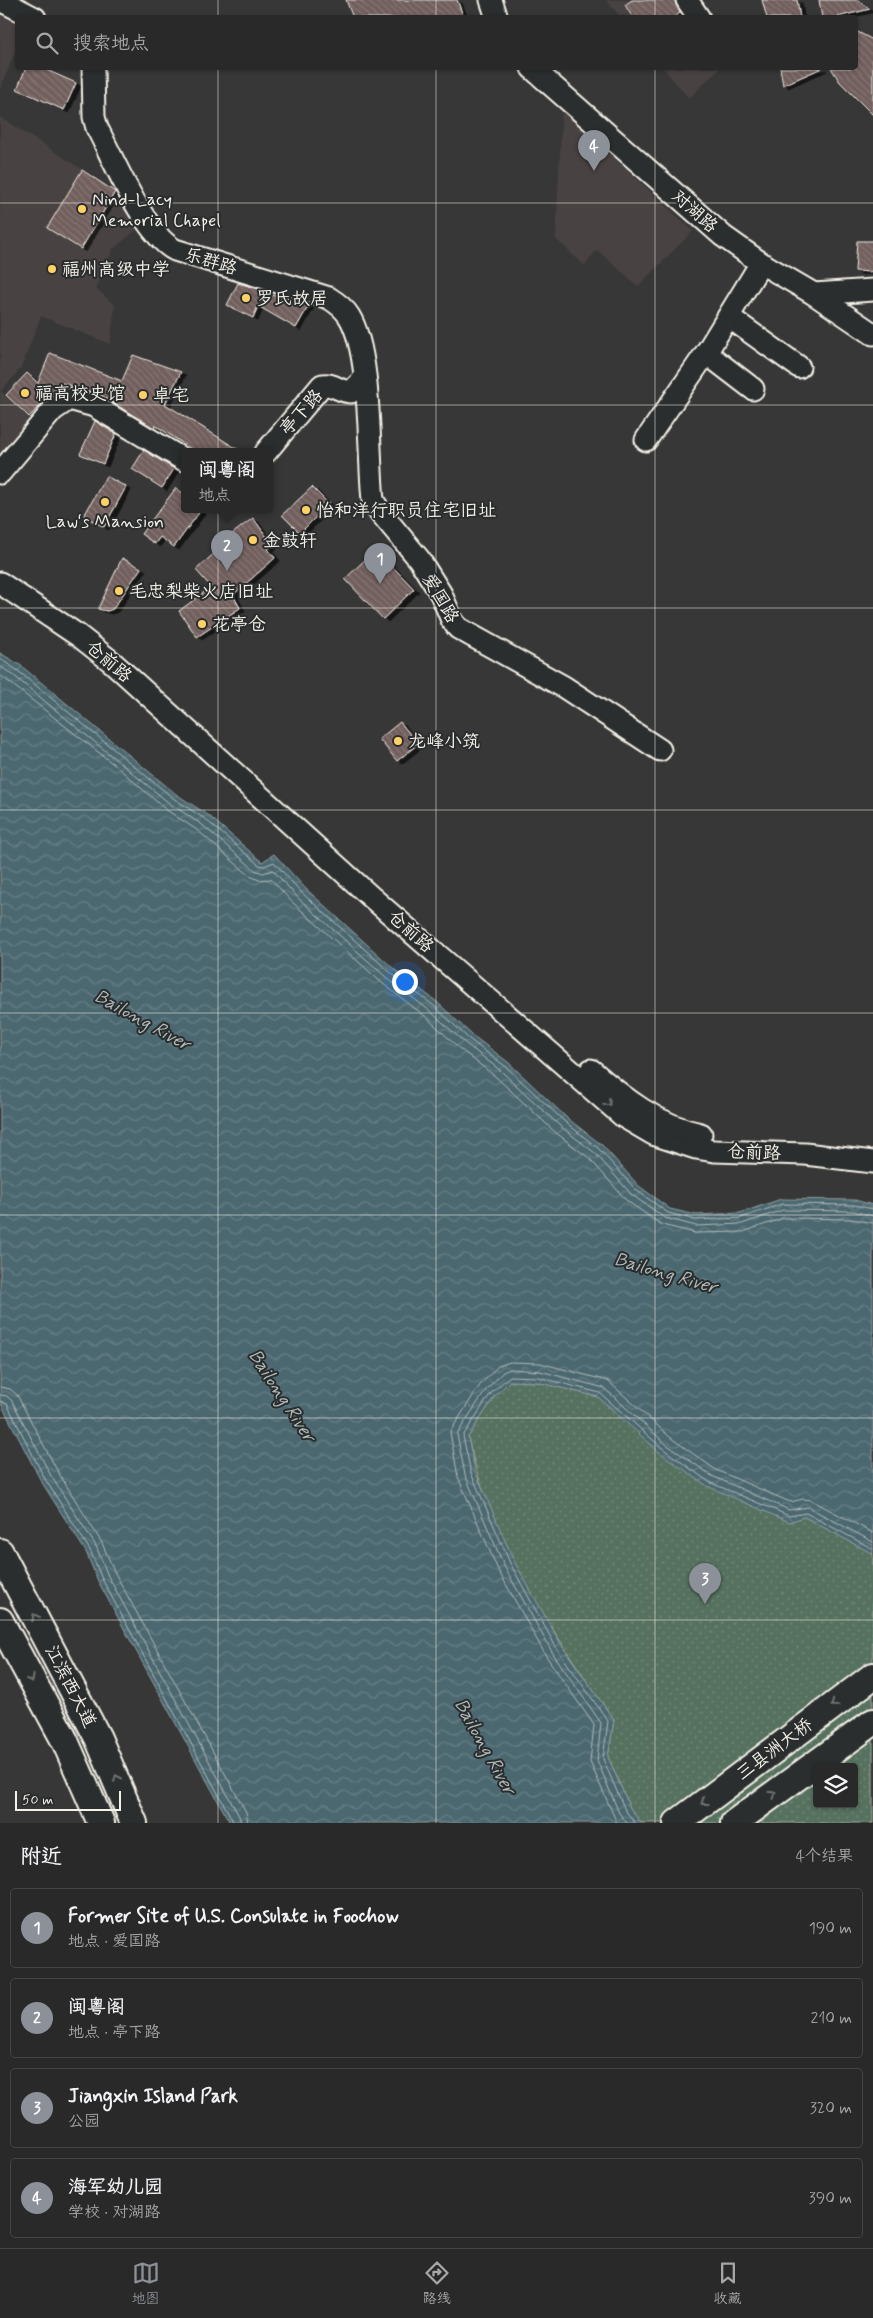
<!DOCTYPE html>
<html lang="zh">
<meta charset="utf-8">
<style>
body{margin:0;font-family:Mynerve,"LXGW WenKai TC",sans-serif;background:#363535;color:#f1f3f6}
.controls{position:absolute;right:15px;bottom:15px;display:grid;overflow:hidden;border-radius:5px;box-shadow:0 1px 4px #0004}
.controls button{width:45px;height:45px;display:grid;place-items:center;padding:0;border:0;border-bottom:1px solid #464546;background:#2a2929;color:#f1f3f6;font:25px sans-serif}
.scale{position:absolute;left:15px;bottom:12px;width:106px;box-sizing:border-box;padding-left:5px;border:2px solid #f4f1e8;border-top:0;font-size:14px;line-height:18px;white-space:nowrap;color:#f4f1e8;-webkit-text-stroke:4px #2a2d2e;paint-order:stroke}
.you{position:absolute;left:404px;top:981px;width:18px;height:18px;margin:-12px;border:4px solid #fff;border-radius:50%;background:#1a73e8;box-shadow:0 0 0 8px #1a73e833}
.badge{display:grid;place-items:center;width:32px;height:32px;border-radius:50%;background:#8c9099;color:#fff;font-size:16px;font-weight:700}
.pin{position:absolute;translate:-50% -41px;filter:drop-shadow(0 1px 2px #0008)}
.pin::after{content:'';position:absolute;top:26px;width:18px;height:15px;background:inherit;clip-path:polygon(0 0,100% 0,50% 100%)}
.popup{position:absolute;left:181px;top:448px;width:92px;height:65px;box-sizing:border-box;display:grid;place-content:center;border-radius:5px;background:#2a2929;filter:drop-shadow(0 1px 4px #0005);font-size:16px;white-space:nowrap;color:#a5a6a8}
.popup b{font-size:19px;color:#f1f3f6}
.popup::after{content:'';position:absolute;left:50%;top:100%;margin-left:-10px;border:10px solid transparent;border-top-color:#2a2929}
.list{margin:0;padding:0;list-style:none}
h2{display:flex;justify-content:space-between;align-items:center;height:65px;margin:0;padding:0 20px;font-size:21px}
h2 small{font-size:16px;font-weight:400;color:#a5a6a8}
.list li{display:grid;grid-template-columns:32px 1fr auto;gap:15px;align-items:center;box-sizing:border-box;height:80px;margin:0 10px 10px;padding:0 10px;border:1px solid #464546;border-radius:5px}
.list b{display:block;font-size:19px;white-space:nowrap}
.list p{margin:0;font-size:16px;white-space:nowrap;color:#a5a6a8}
.list em{font-size:16px;font-style:normal;color:#a5a6a8}
.icon{flex:none;width:28px;height:28px;fill:none;stroke:currentColor;stroke-width:2;stroke-linecap:round;stroke-linejoin:round}
.map{position:relative;flex:none;width:873px;height:1823px;overflow:hidden}
.search{position:absolute;background:#2a2929;box-shadow:0 1px 4px #0004;left:15px;right:15px;top:15px;height:55px;display:flex;align-items:center;gap:12px;box-sizing:border-box;padding:0 18px;border-radius:5px;color:#a5a6a8;font-size:19px}
.sheet{height:425px;background:#2a2929}
nav{display:flex;justify-content:space-around;align-items:center;box-sizing:border-box;height:70px;border-top:1px solid #464546;background:#2a2929;font-size:14px;color:#a5a6a8}
nav a{display:grid;justify-items:center;gap:2px}
nav .on{color:#8c9099}
.map>svg:first-child{display:block}
</style>
<div class="map">
<svg width="873" height="1823" viewBox="0 0 873 1823">
<defs>
<pattern id="park-dots" width="8" height="8" patternUnits="userSpaceOnUse" patternTransform="scale(1.25)"><rect width="8" height="8" fill="#56715e"/><path d="M2 2h.1M6 6h.1" fill="none" stroke="#6f8675" stroke-width="1.8" stroke-linecap="round"/></pattern>
<pattern id="water-waves" width="16" height="10" patternUnits="userSpaceOnUse" patternTransform="scale(1.25)"><rect width="16" height="10" fill="#4c6871"/><path d="M0 5q4-4 8 0t8 0" fill="none" stroke="#667e85"/></pattern>
<pattern id="building-back-hatch" width="6" height="6" patternUnits="userSpaceOnUse" patternTransform="scale(1.25)"><rect width="6" height="6" fill="#715e5d"/><path d="M-1 5l2 2M0 0l6 6M5-1l2 2" fill="none" stroke="#867674"/></pattern>
<filter id="shadow"><feDropShadow dx="5" dy="3" stdDeviation="0" flood-color="#0009"/></filter>
</defs>
<rect width="100%" height="100%" fill="#383737"/>
<filter id="ink" filterUnits="userSpaceOnUse"><feTurbulence type="fractalNoise" baseFrequency=".02" numOctaves="2"/><feDisplacementMap in="SourceGraphic" scale="10" xChannelSelector="R" yChannelSelector="G"/><feConvolveMatrix kernelMatrix="1 2 1 2 8 2 1 2 1" color-interpolation-filters="sRGB"/></filter>
<g filter="url(#ink)">
<g fill="#494342">
<polygon points="606,0 701,0 710,17 621,17"/>
<polygon points="0,9 18,18 17,46 0,90"/>
<polygon points="663,68 720,68 689,98"/>
<polygon points="562,110 693,231 638,286 597,250 584,265 556,239"/>
<polygon points="0,117 116,191 141,226 113,249 96,289 115,305 110,344 41,316 21,368 1,391 29,419 0,458"/>
</g>
<path fill="url(#park-dots)" stroke="#a5b1a3" fill-rule="evenodd" d="M510 1381 537 1382 598 1397 621 1416 873 1554V1823H641L630 1808 608 1757 614 1720C554 1635 490 1540 468 1437L495 1396ZM817 1767H854V1804H817Z"/>
<polygon fill="url(#water-waves)" stroke="#8f9fa1" points="0,653 20,665 176,794 208,815 262,862 274,854 305,888 394,969 437,1002 472,1035 508,1062 567,1118 602,1145 639,1186 670,1209 696,1215 740,1213 781,1199 855,1200 873,1205 873,1554 804,1517 789,1522 707,1486 659,1452 598,1397 537,1382 510,1381 495,1396 468,1437 475,1471 514,1561 562,1646 614,1720 608,1757 630,1808 641,1823 230,1823 98,1581 86,1552 41,1481 0,1402"/>
<g fill="none" stroke-linecap="round" stroke-linejoin="round">
<g stroke="#b1bab8" stroke-width="1">
<polyline points="0,659 17,670 173,798 205,819 259,865 264,866 274,862 301,892 391,973 434,1006 469,1039 505,1066 564,1121 599,1149 636,1190 668,1213 696,1220 741,1218 782,1204 854,1205 873,1209"/>
<polyline points="0,666 13,675 169,803 201,824 255,870 263,873 273,870 297,897 387,978 430,1011 465,1043 501,1071 560,1126 595,1153 632,1195 665,1218 696,1226 742,1224 783,1210 853,1211 873,1216"/>
<polyline points="0,675 116,766 165,809 197,830 250,876 259,880 271,879 292,902 382,983 425,1016 460,1049 496,1077 555,1132 590,1159 627,1201 662,1225 695,1233 743,1232 784,1218 852,1219 873,1223"/>
<polyline points="0,1387 10,1389 17,1395 58,1472 102,1543 115,1573 246,1812 248,1823"/>
<polyline points="0,1395 7,1396 12,1401 51,1476 96,1546 108,1576 239,1816 241,1823"/>
<polyline points="0,1401 7,1404 45,1479 90,1550 102,1579 234,1823"/>
<polyline points="617,1823 590,1762 594,1725 546,1656 498,1570 458,1477 450,1432 480,1385 498,1366 510,1362 540,1363 608,1381 671,1438 716,1470 790,1502 803,1499 811,1500 873,1533"/>
<polyline points="627,1823 619,1813 597,1760 601,1723 552,1652 504,1566 465,1475 457,1434 486,1390 503,1372 510,1369 540,1371 604,1388 666,1444 712,1476 789,1510 808,1507 873,1542"/>
<polyline points="635,1823 625,1810 603,1759 608,1721 557,1649 510,1563 471,1473 463,1436 491,1393 510,1376 538,1377 600,1393 662,1448 709,1482 789,1516 806,1513 873,1549"/>
</g>
</g>
<g fill="url(#building-back-hatch)" stroke="#f4f1e8" filter="url(#shadow)">
<polygon points="346,0 457,0 464,18 353,18"/>
<polygon points="632,0 675,0 680,13 673,18 633,18 625,5"/>
<polygon points="762,0 797,0 800,18 767,18"/>
<polygon points="819,0 858,0 870,9 833,18 822,18"/>
<polygon points="856,31 873,40 873,115 840,82 831,68 856,68"/>
<polygon points="26,68 42,68 76,83 64,110 17,89"/>
<polygon points="780,68 822,68 783,85"/>
<polygon points="82,170 115,192 81,249 47,228"/>
<polygon points="857,241 873,241 873,272 855,271"/>
<polygon points="238,283 265,291 281,299 282,296 309,305 296,328 258,306 253,318 227,305"/>
<polygon points="50,353 122,381 133,355 181,372 165,404 242,452 196,452 155,425 154,428 100,395 62,383 29,417 6,395 27,373 38,383"/>
<polygon points="95,421 116,434 103,464 80,454"/>
<polygon points="144,450 174,469 162,488 132,469"/>
<polygon points="106,476 126,487 104,527 84,516"/>
<polygon points="312,487 329,504 300,533 282,515"/>
<polygon points="176,488 184,494 184,510 201,510 174,547 160,537 155,544 141,534"/>
<polygon points="253,518 273,545 268,549 275,558 233,595 240,608 197,637 179,611 211,587 196,570 233,536 232,534"/>
<polygon points="376,549 414,589 383,619 345,579"/>
<polygon points="122,558 141,568 113,609 107,611 98,609"/>
<polygon points="400,722 418,744 397,761 379,739"/>
</g>
<g fill="none" stroke-linecap="round" stroke-linejoin="round">
<g stroke="#f4f1e8" stroke-width="25">
<g id="minor">
<polyline points="0,0 35,18"/>
<polyline points="491,0 497,18"/>
<polyline points="687,0 699,18"/>
<path d="M93 68 94 117 97 128C114 160 144 234 175 250L329 298C337 303 344 308 349 316 372 353 368 453 373 500L380 512 419 559 441 594 452 620 458 628 564 687 660 750"/>
<polyline points="532,68 723,236 761,263 814,294 873,334"/>
<polyline points="814,294 873,290"/>
<polyline points="729,317 799,367"/>
<polyline points="706,353 753,389"/>
<polyline points="646,440 706,353 761,263"/>
<path d="M266 452 322 385C333 383 340 392 351 392L364 379"/>
<polyline points="0,473 53,410 69,399 94,406 184,460"/>
<polyline points="0,583 79,636 112,662 370,896 624,1117 653,1134 696,1148 714,1151 805,1154 873,1162"/>
<path d="M591 1070C623 1098 659 1126 701 1134"/>
</g>
</g>
<g stroke="#f4f1e8" stroke-width="30">
<g id="major">
<polyline points="0,1552 98,1738 134,1823"/>
<polyline points="0,1621 65,1741 101,1823"/>
<polyline points="677,1823 873,1676"/>
<polyline points="734,1823 873,1722"/>
</g>
</g>
<use href="#minor" stroke="#2a2d2e" stroke-width="21"/>
<use href="#major" stroke="#2a2d2e" stroke-width="26"/>
</g>
<defs><path id="oneway-chevron" d="M-2-3.5L2.5 0L-2 3.5" fill="none" stroke-width="1.6" stroke-linecap="round" stroke-linejoin="round" transform="scale(1.25)"/></defs>
<g stroke="#71726f">
<use href="#oneway-chevron" transform="translate(608 1103) rotate(40)"/>
<use href="#oneway-chevron" transform="translate(35 1617) rotate(-118)"/>
<use href="#oneway-chevron" transform="translate(31 1679) rotate(62)"/>
<use href="#oneway-chevron" transform="translate(834 1704) rotate(144)"/>
<use href="#oneway-chevron" transform="translate(117 1778) rotate(-114)"/>
<use href="#oneway-chevron" transform="translate(773 1794) rotate(-36)"/>
<use href="#oneway-chevron" transform="translate(704 1802) rotate(142)"/>
</g>
</g>
<path fill="none" stroke="#f4f1e8" stroke-width="1" stroke-opacity="0.55" d="M218 0V18M436 0V18M655 0V18M218 68V1823M436 68V1823M655 68V1823M0 203H873M0 405H873M0 608H873M0 810H873M0 1013H873M0 1215H873M0 1418H873M0 1620H873"/>
<g fill="#ffd166" stroke="#2a2d2e" stroke-width="2">
<circle cx="82" cy="209" r="5"/>
<circle cx="52" cy="269" r="5"/>
<circle cx="246" cy="298" r="5"/>
<circle cx="25" cy="393" r="5"/>
<circle cx="143" cy="395" r="5"/>
<circle cx="105" cy="502" r="5"/>
<circle cx="306" cy="510" r="5"/>
<circle cx="253" cy="540" r="5"/>
<circle cx="119" cy="591" r="5"/>
<circle cx="202" cy="624" r="5"/>
<circle cx="398" cy="741" r="5"/>
</g>
<g text-anchor="middle" stroke-width="4" stroke-linejoin="round" paint-order="stroke">
<g font-size="18" fill="#f4f1e8" stroke="#2a2d2e" text-anchor="start">
<text x="92" y="205">Nind-Lacy<tspan x="92" dy="21">Memorial Chapel</tspan></text>
<text x="62" y="275">福州高级中学</text>
<text x="256" y="304">罗氏故居</text>
<text x="35" y="399">福高校史馆</text>
<text x="153" y="401">卓宅</text>
<text x="316" y="516">怡和洋行职员住宅旧址</text>
<text x="105" y="527" text-anchor="middle">Law‘s Mansion</text>
<text x="263" y="546">金鼓轩</text>
<text x="129" y="597">毛忠梨柴火店旧址</text>
<text x="212" y="630">花亭仓</text>
<text x="408" y="747">龙峰小筑</text>
</g>
<g font-size="18" fill="#f4f1e8" stroke="#2a2d2e">
<text transform="translate(695 211) rotate(41)" y="6">对湖路</text>
<text transform="translate(211 261) rotate(17)" y="6">乐群路</text>
<text transform="translate(301 412) rotate(-49)" y="6">亭下路</text>
<text transform="translate(441 598) rotate(60)" y="6">爱国路</text>
<text transform="translate(109 661) rotate(40)" y="6">仓前路</text>
<text transform="translate(411 931) rotate(41)" y="6">仓前路</text>
<text transform="translate(754 1152) rotate(2)" y="6">仓前路</text>
<text transform="translate(71 1686) rotate(63)" y="6">江滨西大道</text>
<text transform="translate(774 1749) rotate(-37)" y="6">三县洲大桥</text>
</g>
<g font-size="19" font-style="italic" fill="#b1bab8" stroke="#2a2d2e">
<text transform="translate(143 1019) rotate(29)" y="7">Bailong River</text>
<text transform="translate(666 1272) rotate(16)" y="7">Bailong River</text>
<text transform="translate(283 1395) rotate(57)" y="7">Bailong River</text>
<text transform="translate(486 1746) rotate(61)" y="7">Bailong River</text>
</g>
</g>
</svg>
<div class="controls">
<button><svg class="icon" aria-label="layers" viewBox="0 0 24 24"><path d="M12 4l9 5-9 5-9-5zM3 14l9 5 9-5"/></svg></button>
</div>
<div class="scale">50 m</div>
<div class="you"></div>
<div class="pin badge" style="left:380px;top:584px">1</div>
<div class="pin badge" style="left:227px;top:571px">2</div>
<div class="popup"><b>闽粤阁</b>地点</div>
<div class="pin badge" style="left:705px;top:1604px">3</div>
<div class="pin badge" style="left:594px;top:171px">4</div>
<div class="search"><svg class="icon" aria-label="search" viewBox="0 0 24 24"><circle cx="10" cy="10" r="6"/><path d="M15 15l6 6"/></svg>搜索地点</div>
</div>
<section class="sheet">
<h2>附近<small>4个结果</small></h2>
<ul class="list">
<li><span class="badge">1</span><div><b>Former Site of U.S. Consulate in Foochow</b><p>地点 · 爱国路</p></div><em>190 m</em></li>
<li><span class="badge">2</span><div><b>闽粤阁</b><p>地点 · 亭下路</p></div><em>210 m</em></li>
<li><span class="badge">3</span><div><b>Jiangxin Island Park</b><p>公园</p></div><em>320 m</em></li>
<li><span class="badge">4</span><div><b>海军幼儿园</b><p>学校 · 对湖路</p></div><em>390 m</em></li>
</ul>
</section>
<nav>
<a class="on"><svg class="icon" aria-label="map" viewBox="0 0 24 24"><path d="M3 6l6-2 6 2 6-2v14l-6 2-6-2-6 2zM9 4v14M15 6v14"/></svg>地图</a>
<a><svg class="icon" aria-label="directions" viewBox="0 0 24 24"><path d="M12 3l9 9-9 9-9-9zM9 14v-3h6M13 9l2 2-2 2"/></svg>路线</a>
<a><svg class="icon" aria-label="saved" viewBox="0 0 24 24"><path d="M7 4h10v16l-5-4-5 4z"/></svg>收藏</a>
</nav>
